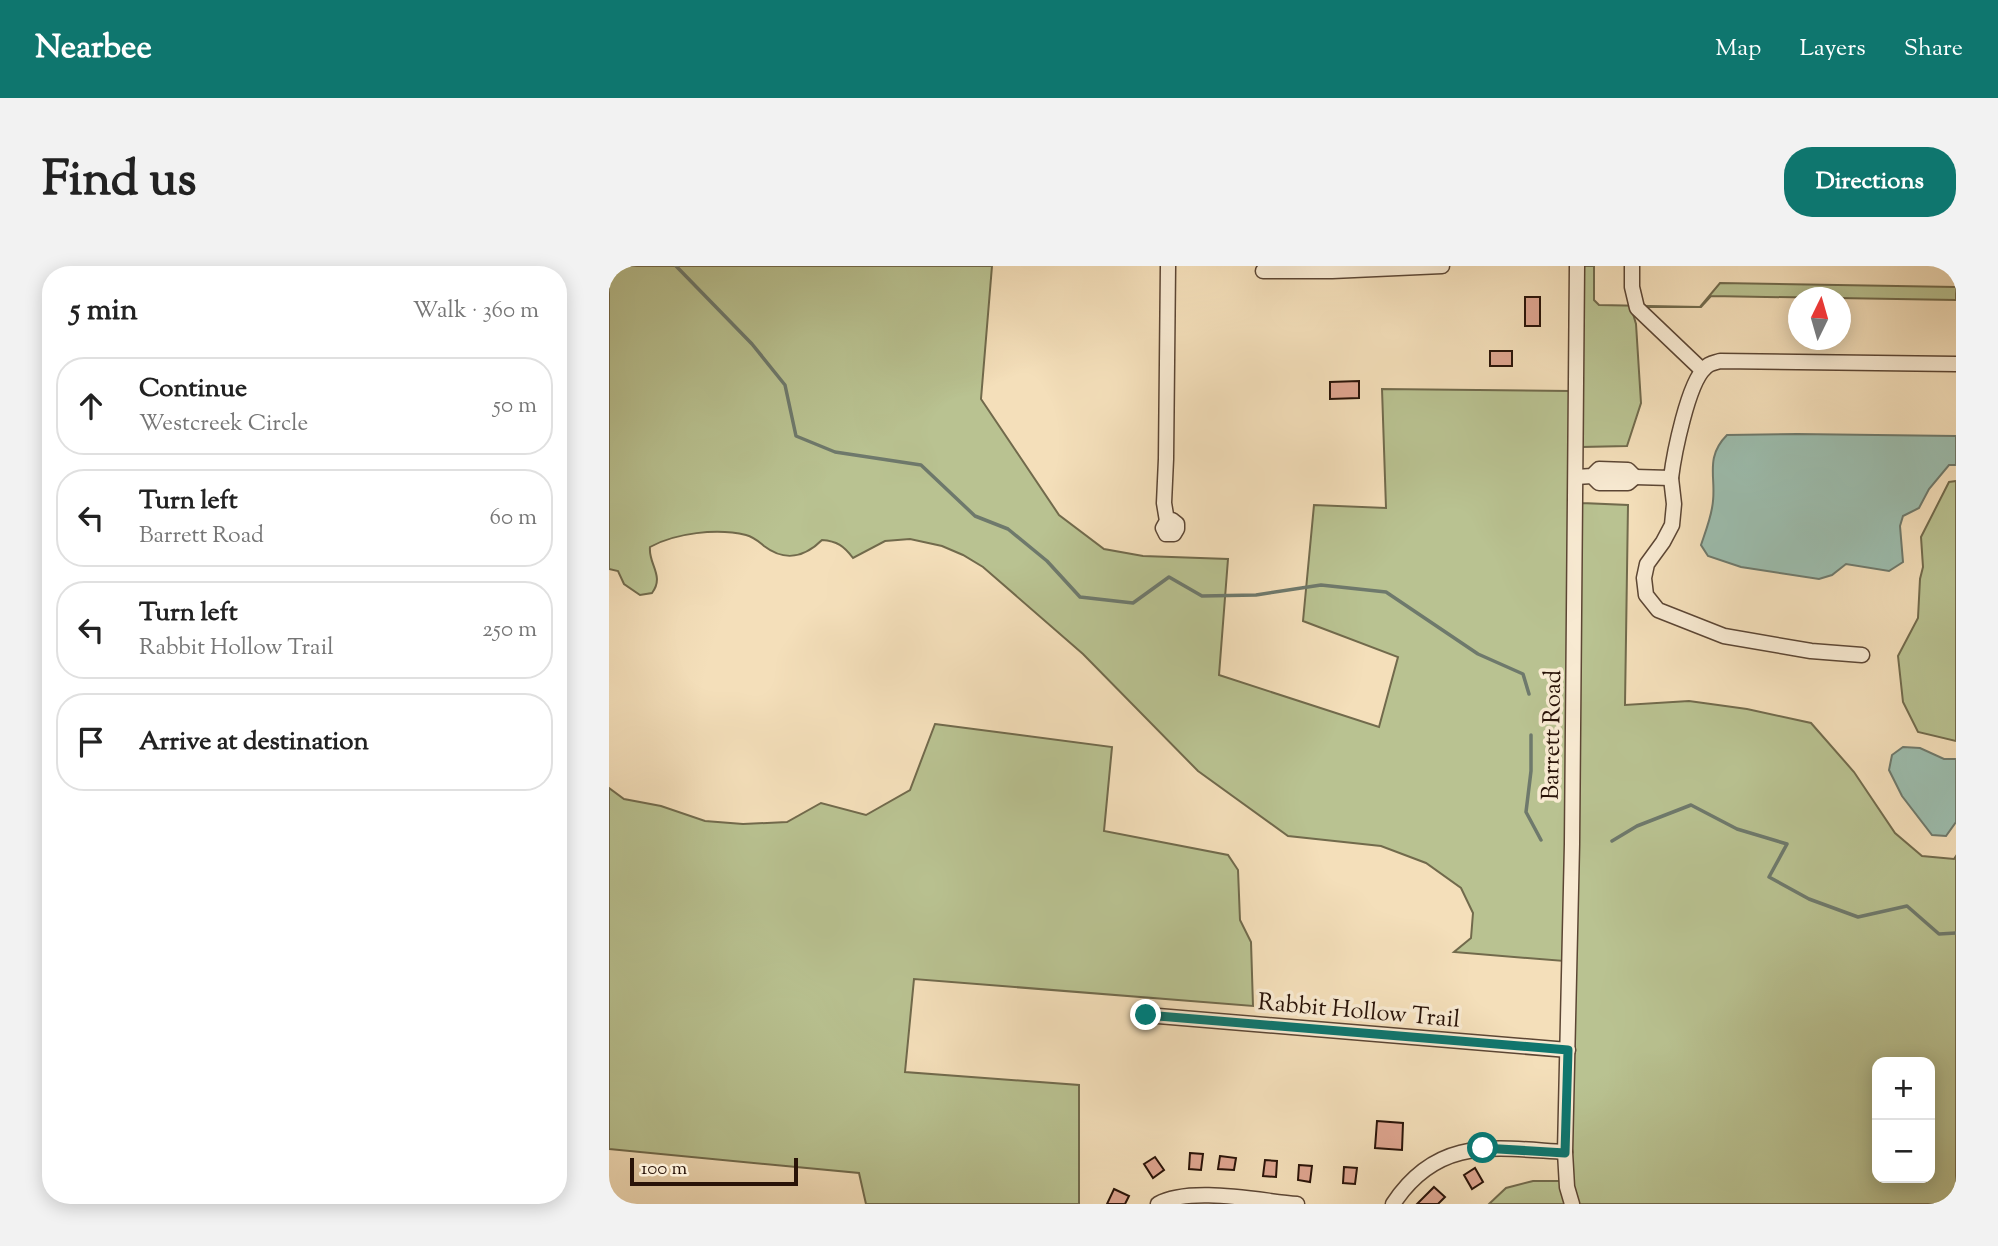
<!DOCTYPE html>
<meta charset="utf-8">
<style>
body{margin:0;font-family:"Sorts Mill Goudy",serif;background:#f2f2f2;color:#222}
.controls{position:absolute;right:21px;bottom:21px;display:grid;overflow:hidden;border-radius:14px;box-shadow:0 4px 18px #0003}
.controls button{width:63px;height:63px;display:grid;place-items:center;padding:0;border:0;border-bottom:2px solid #e0e0e0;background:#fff;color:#222;font:35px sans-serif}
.compass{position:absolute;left:1179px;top:21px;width:63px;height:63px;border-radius:50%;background:#fff;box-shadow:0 4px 18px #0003;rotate:5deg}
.scale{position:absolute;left:21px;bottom:18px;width:168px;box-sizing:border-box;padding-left:7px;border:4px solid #291308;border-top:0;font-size:19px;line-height:24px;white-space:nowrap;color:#291308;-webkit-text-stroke:5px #f8ead2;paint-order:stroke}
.stop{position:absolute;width:21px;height:21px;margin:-16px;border:5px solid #0f766e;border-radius:50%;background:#fff}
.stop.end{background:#0f766e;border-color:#fff;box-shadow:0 2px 7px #0008}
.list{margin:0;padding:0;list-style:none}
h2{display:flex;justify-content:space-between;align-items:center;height:91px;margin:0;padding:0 28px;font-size:30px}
h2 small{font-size:23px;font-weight:400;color:#767676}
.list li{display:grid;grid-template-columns:46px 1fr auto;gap:21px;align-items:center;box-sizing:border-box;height:98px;margin:0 14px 14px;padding:0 14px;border:2px solid #e0e0e0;border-radius:28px}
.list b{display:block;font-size:26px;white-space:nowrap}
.list p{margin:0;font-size:23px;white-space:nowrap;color:#767676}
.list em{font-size:23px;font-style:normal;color:#767676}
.icon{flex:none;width:38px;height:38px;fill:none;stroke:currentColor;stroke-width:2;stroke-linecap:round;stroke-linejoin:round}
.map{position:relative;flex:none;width:1347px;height:938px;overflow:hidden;border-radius:28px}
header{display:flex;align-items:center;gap:42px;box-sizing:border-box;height:98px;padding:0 35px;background:#0f766e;color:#fff}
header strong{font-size:33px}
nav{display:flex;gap:38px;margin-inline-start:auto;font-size:24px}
.intro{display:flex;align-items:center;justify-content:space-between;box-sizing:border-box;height:168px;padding:0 42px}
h1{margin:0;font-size:49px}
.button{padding:18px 32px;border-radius:28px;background:#0f766e;color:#fff;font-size:24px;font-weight:700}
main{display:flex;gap:42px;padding:0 42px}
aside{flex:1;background:#fff;border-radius:28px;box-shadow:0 4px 18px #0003}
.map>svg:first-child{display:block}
</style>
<header>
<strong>Nearbee</strong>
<nav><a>Map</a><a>Layers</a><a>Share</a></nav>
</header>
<div class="intro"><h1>Find us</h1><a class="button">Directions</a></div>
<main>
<aside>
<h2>5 min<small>Walk · 360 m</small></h2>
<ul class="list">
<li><svg class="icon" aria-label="ahead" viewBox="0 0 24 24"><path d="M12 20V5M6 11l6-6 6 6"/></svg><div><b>Continue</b><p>Westcreek Circle</p></div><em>50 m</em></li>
<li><svg class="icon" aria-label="left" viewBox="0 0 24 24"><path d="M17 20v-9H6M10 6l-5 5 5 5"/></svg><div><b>Turn left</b><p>Barrett Road</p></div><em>60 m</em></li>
<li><svg class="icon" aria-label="left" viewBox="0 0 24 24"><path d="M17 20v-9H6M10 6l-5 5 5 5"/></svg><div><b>Turn left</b><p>Rabbit Hollow Trail</p></div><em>250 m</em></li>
<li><svg class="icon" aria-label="arrive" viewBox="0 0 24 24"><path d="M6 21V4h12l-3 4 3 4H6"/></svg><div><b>Arrive at destination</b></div></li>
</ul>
</aside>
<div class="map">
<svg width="1347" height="938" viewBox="0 0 1347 938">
<rect width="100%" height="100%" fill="#f4dfba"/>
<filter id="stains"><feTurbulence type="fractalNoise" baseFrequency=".00286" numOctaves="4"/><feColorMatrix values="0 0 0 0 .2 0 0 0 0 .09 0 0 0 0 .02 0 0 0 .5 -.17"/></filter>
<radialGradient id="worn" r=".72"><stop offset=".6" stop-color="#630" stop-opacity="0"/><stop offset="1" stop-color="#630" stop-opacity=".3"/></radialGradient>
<g fill="#b9c291" stroke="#716a4c" stroke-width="2" fill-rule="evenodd">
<path d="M0 0H383L372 133 450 249 495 283 534 290 619 293 610 409 770 461 789 391 694 355 705 239 777 242 773 123 961 125 955 695 845 686 862 672 864 647 852 622 817 597 772 580 679 570 589 505 474 388 374 301 354 289 333 280 301 273 276 275 244 292C235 280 228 275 213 274 196 291 176 296 155 280 149 275 145 271 137 269 108 262 66 267 41 281 39 298 56 310 43 327L31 329 15 318 9 305 0 303Z"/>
<path d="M975 0H985V34L990 39 1091 41 1111 17 1347 21V34L1102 30 1092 41H1022L1027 58 1032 137 1018 180 973 181V237L1019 239 1016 439 1080 435 1138 443 1202 457 1245 506 1286 567 1313 590 1345 593 1347 590V938H971L966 931 962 906ZM1268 796H1321V912H1268Z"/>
<polygon points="1347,215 1347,475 1309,466 1294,436 1289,390 1309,352 1311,313 1314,301 1312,271 1340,216"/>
<polygon points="326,458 503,481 495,565 619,589 629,604 631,654 642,676 644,740 305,713 296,806 470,819 470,938 257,938 250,907 0,883 0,522 15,533 52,540 96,555 134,558 178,556 212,537 257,549 301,524"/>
<polygon points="924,915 951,915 956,938 880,938 897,922"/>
</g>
<g fill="#9cbdae" stroke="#6e796c" stroke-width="2">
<path d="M1188 168 1347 170V199H1340L1320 223 1310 242 1294 250 1291 260 1294 296 1280 305 1237 298 1223 309 1210 313 1132 301 1099 290 1092 279C1096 267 1101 254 1103 242 1109 214 1094 193 1118 169Z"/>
<polygon points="1294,481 1311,482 1335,493 1347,493 1347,556 1337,570 1323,569 1293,530 1280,504 1283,489"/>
</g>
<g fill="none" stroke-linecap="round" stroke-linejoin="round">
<g stroke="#6e796c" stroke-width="3.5">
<polyline points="67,0 143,78 176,119 187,170 226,186 312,199 366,250 399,263 438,295 471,331 524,337 560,311 593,330 647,329 712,319 777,326 869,388 914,408 920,428"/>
<polyline points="922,469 922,505 917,546 932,574"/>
<polyline points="1003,575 1028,560 1082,539 1128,563 1178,578 1160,611 1200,633 1249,651 1298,640 1330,668 1347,667"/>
</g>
</g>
<g fill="#dfa590" stroke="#291308" stroke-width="2">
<rect x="916" y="31" width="15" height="29"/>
<rect x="881" y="85" width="22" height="15"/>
<polygon points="750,115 750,132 721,133 721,116"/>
<polygon points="768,855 794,857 793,884 766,882"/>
<polygon points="581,887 594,888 592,904 580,903"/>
<polygon points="611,890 627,892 625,904 609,903"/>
<polygon points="546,891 555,904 544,912 535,898"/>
<polygon points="656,894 668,895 667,911 654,910"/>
<polygon points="690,899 703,900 701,916 689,914"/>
<polygon points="735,901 748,902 746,918 734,917"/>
<polygon points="866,902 874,916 863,923 855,909"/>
<polygon points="825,921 836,931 829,938 808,938"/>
<polygon points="505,923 520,930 516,938 498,938"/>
</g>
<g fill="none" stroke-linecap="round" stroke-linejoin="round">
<g stroke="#5c4634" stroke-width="17">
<g id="minor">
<polyline points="1023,0 1023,21 1028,42 1093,104"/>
<polyline points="654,5 723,5 833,0"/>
<polyline points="967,211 983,210 990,203 1019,204 1026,211 1019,217 990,217 983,210"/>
<path d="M1026 211 1062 212C1065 188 1079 117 1096 102 1100 97 1105 97 1111 95L1347 98"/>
<polyline points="1062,212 1065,238 1063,259 1054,276 1038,298 1035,312 1037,329 1049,344 1115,370 1202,385 1253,389"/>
<polyline points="558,255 563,254 568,258 568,263 565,268 557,268 554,262 558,255 555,237 557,193 559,0"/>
<polyline points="537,749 959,784"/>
<path d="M549 938C581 920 651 935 688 938"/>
<path d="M784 938C829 870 885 882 956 886"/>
<polyline points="963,938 958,921 956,886 963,578 968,0"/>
</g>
</g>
<use href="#minor" stroke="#f8ead2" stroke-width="14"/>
</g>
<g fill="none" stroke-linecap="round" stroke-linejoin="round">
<polyline stroke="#0f766e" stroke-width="9" points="537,749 959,784 956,887 874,882"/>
</g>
<g text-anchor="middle" stroke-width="7" stroke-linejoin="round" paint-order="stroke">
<g font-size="24" fill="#291308" stroke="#f8ead2">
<text transform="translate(942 469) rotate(-89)" y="8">Barrett Road</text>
<text transform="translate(750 744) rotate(5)" y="8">Rabbit Hollow Trail</text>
</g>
</g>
<rect width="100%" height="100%" filter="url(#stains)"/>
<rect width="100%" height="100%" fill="url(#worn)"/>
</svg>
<div class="controls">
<button>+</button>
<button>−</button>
</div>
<svg class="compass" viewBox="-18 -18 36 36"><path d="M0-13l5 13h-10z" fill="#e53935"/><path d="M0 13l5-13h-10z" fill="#767676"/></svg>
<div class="scale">100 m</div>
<div class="stop" style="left:874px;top:882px"></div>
<div class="stop end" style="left:537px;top:749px"></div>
</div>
</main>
